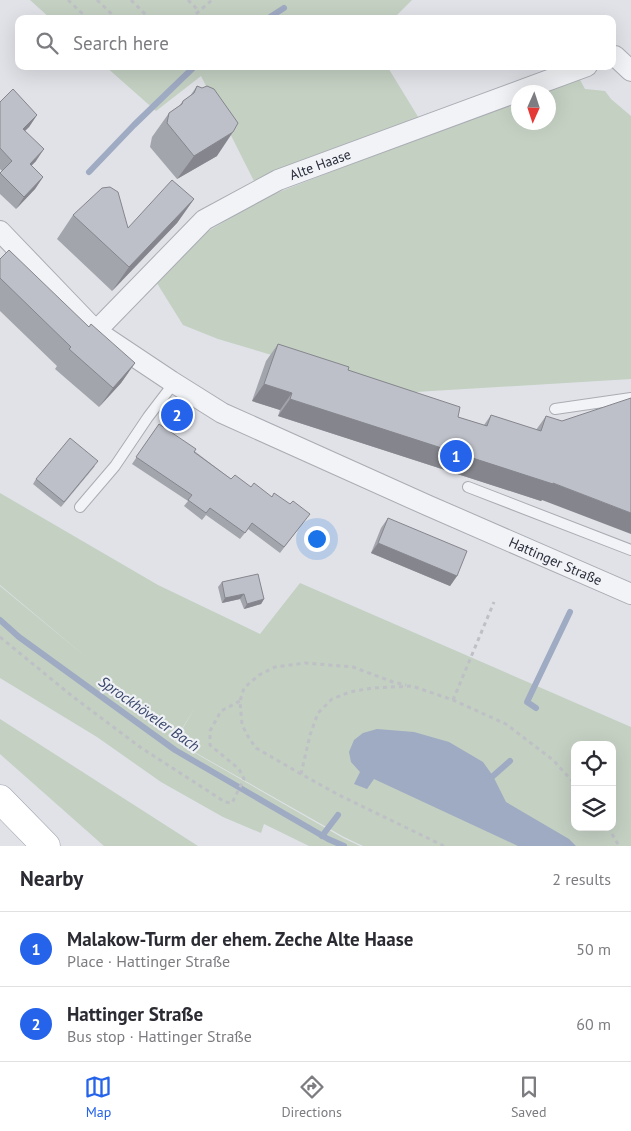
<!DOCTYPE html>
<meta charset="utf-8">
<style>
body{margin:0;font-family:"PT Sans",sans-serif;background:#f2f2f3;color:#2b2b33}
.controls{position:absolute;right:15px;bottom:15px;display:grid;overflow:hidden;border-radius:10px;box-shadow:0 5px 20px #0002}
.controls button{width:45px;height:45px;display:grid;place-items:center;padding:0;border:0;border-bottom:1px solid #e1e1e2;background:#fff;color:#2b2b33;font:25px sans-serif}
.compass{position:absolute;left:511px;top:85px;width:45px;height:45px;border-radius:50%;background:#fff;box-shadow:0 5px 20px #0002;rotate:183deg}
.you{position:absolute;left:316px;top:538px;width:18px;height:18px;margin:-12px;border:4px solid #fff;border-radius:50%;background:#1a73e8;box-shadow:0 0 0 8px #1a73e833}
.badge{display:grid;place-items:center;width:32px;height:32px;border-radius:50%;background:#2563eb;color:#fff;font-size:16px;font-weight:700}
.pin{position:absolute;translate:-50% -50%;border:2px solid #fff;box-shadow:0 1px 5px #0006}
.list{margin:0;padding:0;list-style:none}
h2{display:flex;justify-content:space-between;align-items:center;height:65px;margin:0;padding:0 20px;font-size:21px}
h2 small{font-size:16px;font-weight:400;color:#7c7c81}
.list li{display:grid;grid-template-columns:32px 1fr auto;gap:15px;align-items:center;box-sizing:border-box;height:75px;padding:0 20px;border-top:1px solid #e1e1e2}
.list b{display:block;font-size:19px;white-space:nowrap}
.list p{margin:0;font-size:16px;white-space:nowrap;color:#7c7c81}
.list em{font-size:16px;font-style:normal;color:#7c7c81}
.icon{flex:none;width:28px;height:28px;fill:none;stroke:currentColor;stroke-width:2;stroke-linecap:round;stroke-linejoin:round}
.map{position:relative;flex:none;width:631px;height:846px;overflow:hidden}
.search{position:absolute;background:#fff;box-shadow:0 5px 20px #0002;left:15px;right:15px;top:15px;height:55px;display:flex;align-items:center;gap:12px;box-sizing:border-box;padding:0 18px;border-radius:10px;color:#7c7c81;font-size:19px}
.sheet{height:215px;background:#fff}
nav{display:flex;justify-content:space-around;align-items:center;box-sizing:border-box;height:70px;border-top:1px solid #e1e1e2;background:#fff;font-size:14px;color:#7c7c81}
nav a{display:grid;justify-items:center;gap:2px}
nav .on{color:#2563eb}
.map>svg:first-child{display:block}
</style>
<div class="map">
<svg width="631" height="846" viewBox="0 0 631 846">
<rect width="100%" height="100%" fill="#e0e2e7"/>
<g fill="#c3d0c2" fill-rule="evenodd">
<polygon points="30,0 412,0 393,19 51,19"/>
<polygon points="105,66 387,66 420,120 255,183 201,76 156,111"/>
<polygon points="579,78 585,89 605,91 611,99 631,116 631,379 399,393 218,339 183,325 155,280 205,233 266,197 518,100 518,122 548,122 548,92 539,92"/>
<path d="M0 493 158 585 260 634 300 583 631 727V846H363L344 837 175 741 195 708 174 741 343 838 360 846H309L264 824 261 833 223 817 161 782 97 737 0 678V586L92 662 0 585ZM575 745H612V827H575Z"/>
<polygon points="0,719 198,846 104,846 0,754"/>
</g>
<polygon fill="#9faac3" points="377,729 414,732 449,742 483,762 493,776 506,802 569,839 576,846 518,846 374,779 367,789 354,784 360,772 351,762 349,752 354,740 363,733"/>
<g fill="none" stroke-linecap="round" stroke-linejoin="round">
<g stroke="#9faac3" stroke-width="6">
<polyline points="267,19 284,8"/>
<polyline points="89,172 134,125 195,66"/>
<polyline points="0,620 19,637 175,750 328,839 344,846"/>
<polyline points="536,708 527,702 570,612"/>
<polyline points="493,776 510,761"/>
<polyline points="322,836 338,815"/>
</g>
<g stroke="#aaacb4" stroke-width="12">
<g id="lane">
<polyline points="555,409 631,398"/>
<polyline points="468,487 631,550"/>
<polyline points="80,507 115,466 148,417 174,383"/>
</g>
</g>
<g stroke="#aaacb4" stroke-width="22">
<g id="street">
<polyline points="612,57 615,56 631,71"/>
<path id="s1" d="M0 231 96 331 171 381 222 413 429 506 631 594"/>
<path id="s2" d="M96 331 204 220 278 180 587 66"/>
</g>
</g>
<g stroke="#a1a5b2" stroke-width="29">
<polyline id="primary" points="0,799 46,846"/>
</g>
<g stroke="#bec0c6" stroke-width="3" stroke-dasharray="4 4" stroke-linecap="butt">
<polyline points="68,0 88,19"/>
<polyline points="97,0 117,19"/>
<polyline points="131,0 150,19"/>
<polyline points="188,0 199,11"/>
<polyline points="190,19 212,0"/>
<polyline points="177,415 181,409"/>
<polyline points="0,637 72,696 140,747 225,802 232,803 244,779 239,769 210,745 210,731 221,711 240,701"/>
<polyline points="453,700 494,602"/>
<polyline points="301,774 256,748 249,738 242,725 240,701 244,688 259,675 275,667 305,663 353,667 393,682 406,685"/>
<polyline points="608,827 619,846"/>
<polyline points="444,846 337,794 301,774 310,735 318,713 332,699 350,692 372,688 412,686 453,700 506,724 553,760 575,784"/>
</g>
<use href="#lane" stroke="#f2f3f6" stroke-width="10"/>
<use href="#street" stroke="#f2f3f6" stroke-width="20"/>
<use href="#primary" stroke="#fff" stroke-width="28"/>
</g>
<g fill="#a3a5ad">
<polygon points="197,86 217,156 177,179 150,147 152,137 169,113 179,106 183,101 190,96"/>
<polygon points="0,102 37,115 29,127 25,131 36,161 31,166 43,177 35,189 16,209 0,194 0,174 2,171 0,169"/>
<polygon points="194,199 177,223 112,291 57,239 73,215 128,228"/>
<polygon points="0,259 135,363 121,383 99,407 55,369 57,366 0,311"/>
<polygon points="278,344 348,370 458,417 484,425 491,415 536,430 546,416 542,500 541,501 278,416 280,410 252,401 266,361"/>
<polygon points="159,424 231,479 251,487 305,520 280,553 248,529 240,539 206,515 202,520 184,506 188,501 132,464"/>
<polygon points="95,466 61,507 33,484 36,479"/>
<polygon points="388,518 457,576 450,586 371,553 381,528"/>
<polygon points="222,582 264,599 261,604 244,609 240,599 222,603 218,587"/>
</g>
<g fill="#85868d">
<polygon points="37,115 29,127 14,141 23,129"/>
<polygon points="233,132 217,156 177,179 194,156"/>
<polygon points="44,149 36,161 21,176 30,164"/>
<polygon points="43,177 35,189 16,209 24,197"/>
<polygon points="194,199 177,223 112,291 129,267"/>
<polygon points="135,363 121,383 99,407 113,388"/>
<polygon points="264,384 292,393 280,410 252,401"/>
<polygon points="290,399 553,483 631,513 631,534 542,500 541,501 278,416"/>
<polygon points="378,543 457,576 450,586 371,553"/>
<polygon points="244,594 240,599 222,603 225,598"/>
<polygon points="264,599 261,604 244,609 247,604"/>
</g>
<g fill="#bec0c9" stroke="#85868d">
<polygon points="197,86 202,88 207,86 214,89 238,123 233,132 194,156 167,123 169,113 182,104 183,101 194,93"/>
<polygon points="13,89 37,115 23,129 44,149 30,164 43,177 24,197 0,173 12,161 0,148 0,102"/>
<polygon points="172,180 194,199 129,267 73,215 102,188 110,187 118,192 128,228"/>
<polygon points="9,250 89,327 91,324 135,363 113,388 69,349 71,347 0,278 0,259"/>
<polygon points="278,344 349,367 348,370 460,407 458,417 487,426 491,415 541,431 546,416 562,421 631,398 631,513 553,483 553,484 290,399 292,393 264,384"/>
<polygon points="159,424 196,449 194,452 231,479 235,475 251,487 254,483 272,497 274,493 290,504 293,501 310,514 284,547 252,523 245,533 210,508 206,513 188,500 192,495 136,457"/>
<polygon points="70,438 98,461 64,502 36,479"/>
<polygon points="388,518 467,551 457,576 378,543"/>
<polygon points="258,574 264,599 247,604 244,594 225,598 222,582"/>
</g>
<g text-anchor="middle" stroke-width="4.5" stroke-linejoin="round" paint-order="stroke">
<g font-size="14" fill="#2b2e3d" stroke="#eff1f5">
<text dy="5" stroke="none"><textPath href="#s2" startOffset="284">Alte Haase</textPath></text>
<text dy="5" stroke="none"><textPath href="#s1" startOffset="654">Hattinger Straße</textPath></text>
</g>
<g font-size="15" font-style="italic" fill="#39476c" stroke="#eff1f5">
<text transform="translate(149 714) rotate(35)" y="5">Sprockhöveler Bach</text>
</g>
</g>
</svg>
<div class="controls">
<button><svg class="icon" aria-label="locate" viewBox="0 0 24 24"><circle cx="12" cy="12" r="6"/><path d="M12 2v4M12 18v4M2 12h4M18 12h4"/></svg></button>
<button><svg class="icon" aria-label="layers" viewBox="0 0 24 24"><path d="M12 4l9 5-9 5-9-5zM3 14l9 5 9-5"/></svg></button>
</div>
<svg class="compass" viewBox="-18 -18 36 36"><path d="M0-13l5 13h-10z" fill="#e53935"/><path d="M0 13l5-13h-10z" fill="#7c7c81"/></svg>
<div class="you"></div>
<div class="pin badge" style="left:456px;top:456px">1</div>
<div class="pin badge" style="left:177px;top:415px">2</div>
<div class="search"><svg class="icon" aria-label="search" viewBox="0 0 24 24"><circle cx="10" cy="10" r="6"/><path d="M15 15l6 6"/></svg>Search here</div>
</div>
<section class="sheet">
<h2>Nearby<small>2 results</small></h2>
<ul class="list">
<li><span class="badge">1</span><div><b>Malakow-Turm der ehem. Zeche Alte Haase</b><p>Place · Hattinger Straße</p></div><em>50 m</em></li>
<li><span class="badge">2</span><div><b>Hattinger Straße</b><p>Bus stop · Hattinger Straße</p></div><em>60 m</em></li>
</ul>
</section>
<nav>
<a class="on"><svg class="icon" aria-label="map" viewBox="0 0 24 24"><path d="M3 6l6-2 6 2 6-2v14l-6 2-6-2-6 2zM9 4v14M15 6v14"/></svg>Map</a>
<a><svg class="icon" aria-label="directions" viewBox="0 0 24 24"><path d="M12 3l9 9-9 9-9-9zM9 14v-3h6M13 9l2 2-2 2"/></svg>Directions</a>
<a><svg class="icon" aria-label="saved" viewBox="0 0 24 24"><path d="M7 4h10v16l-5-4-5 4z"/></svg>Saved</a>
</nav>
